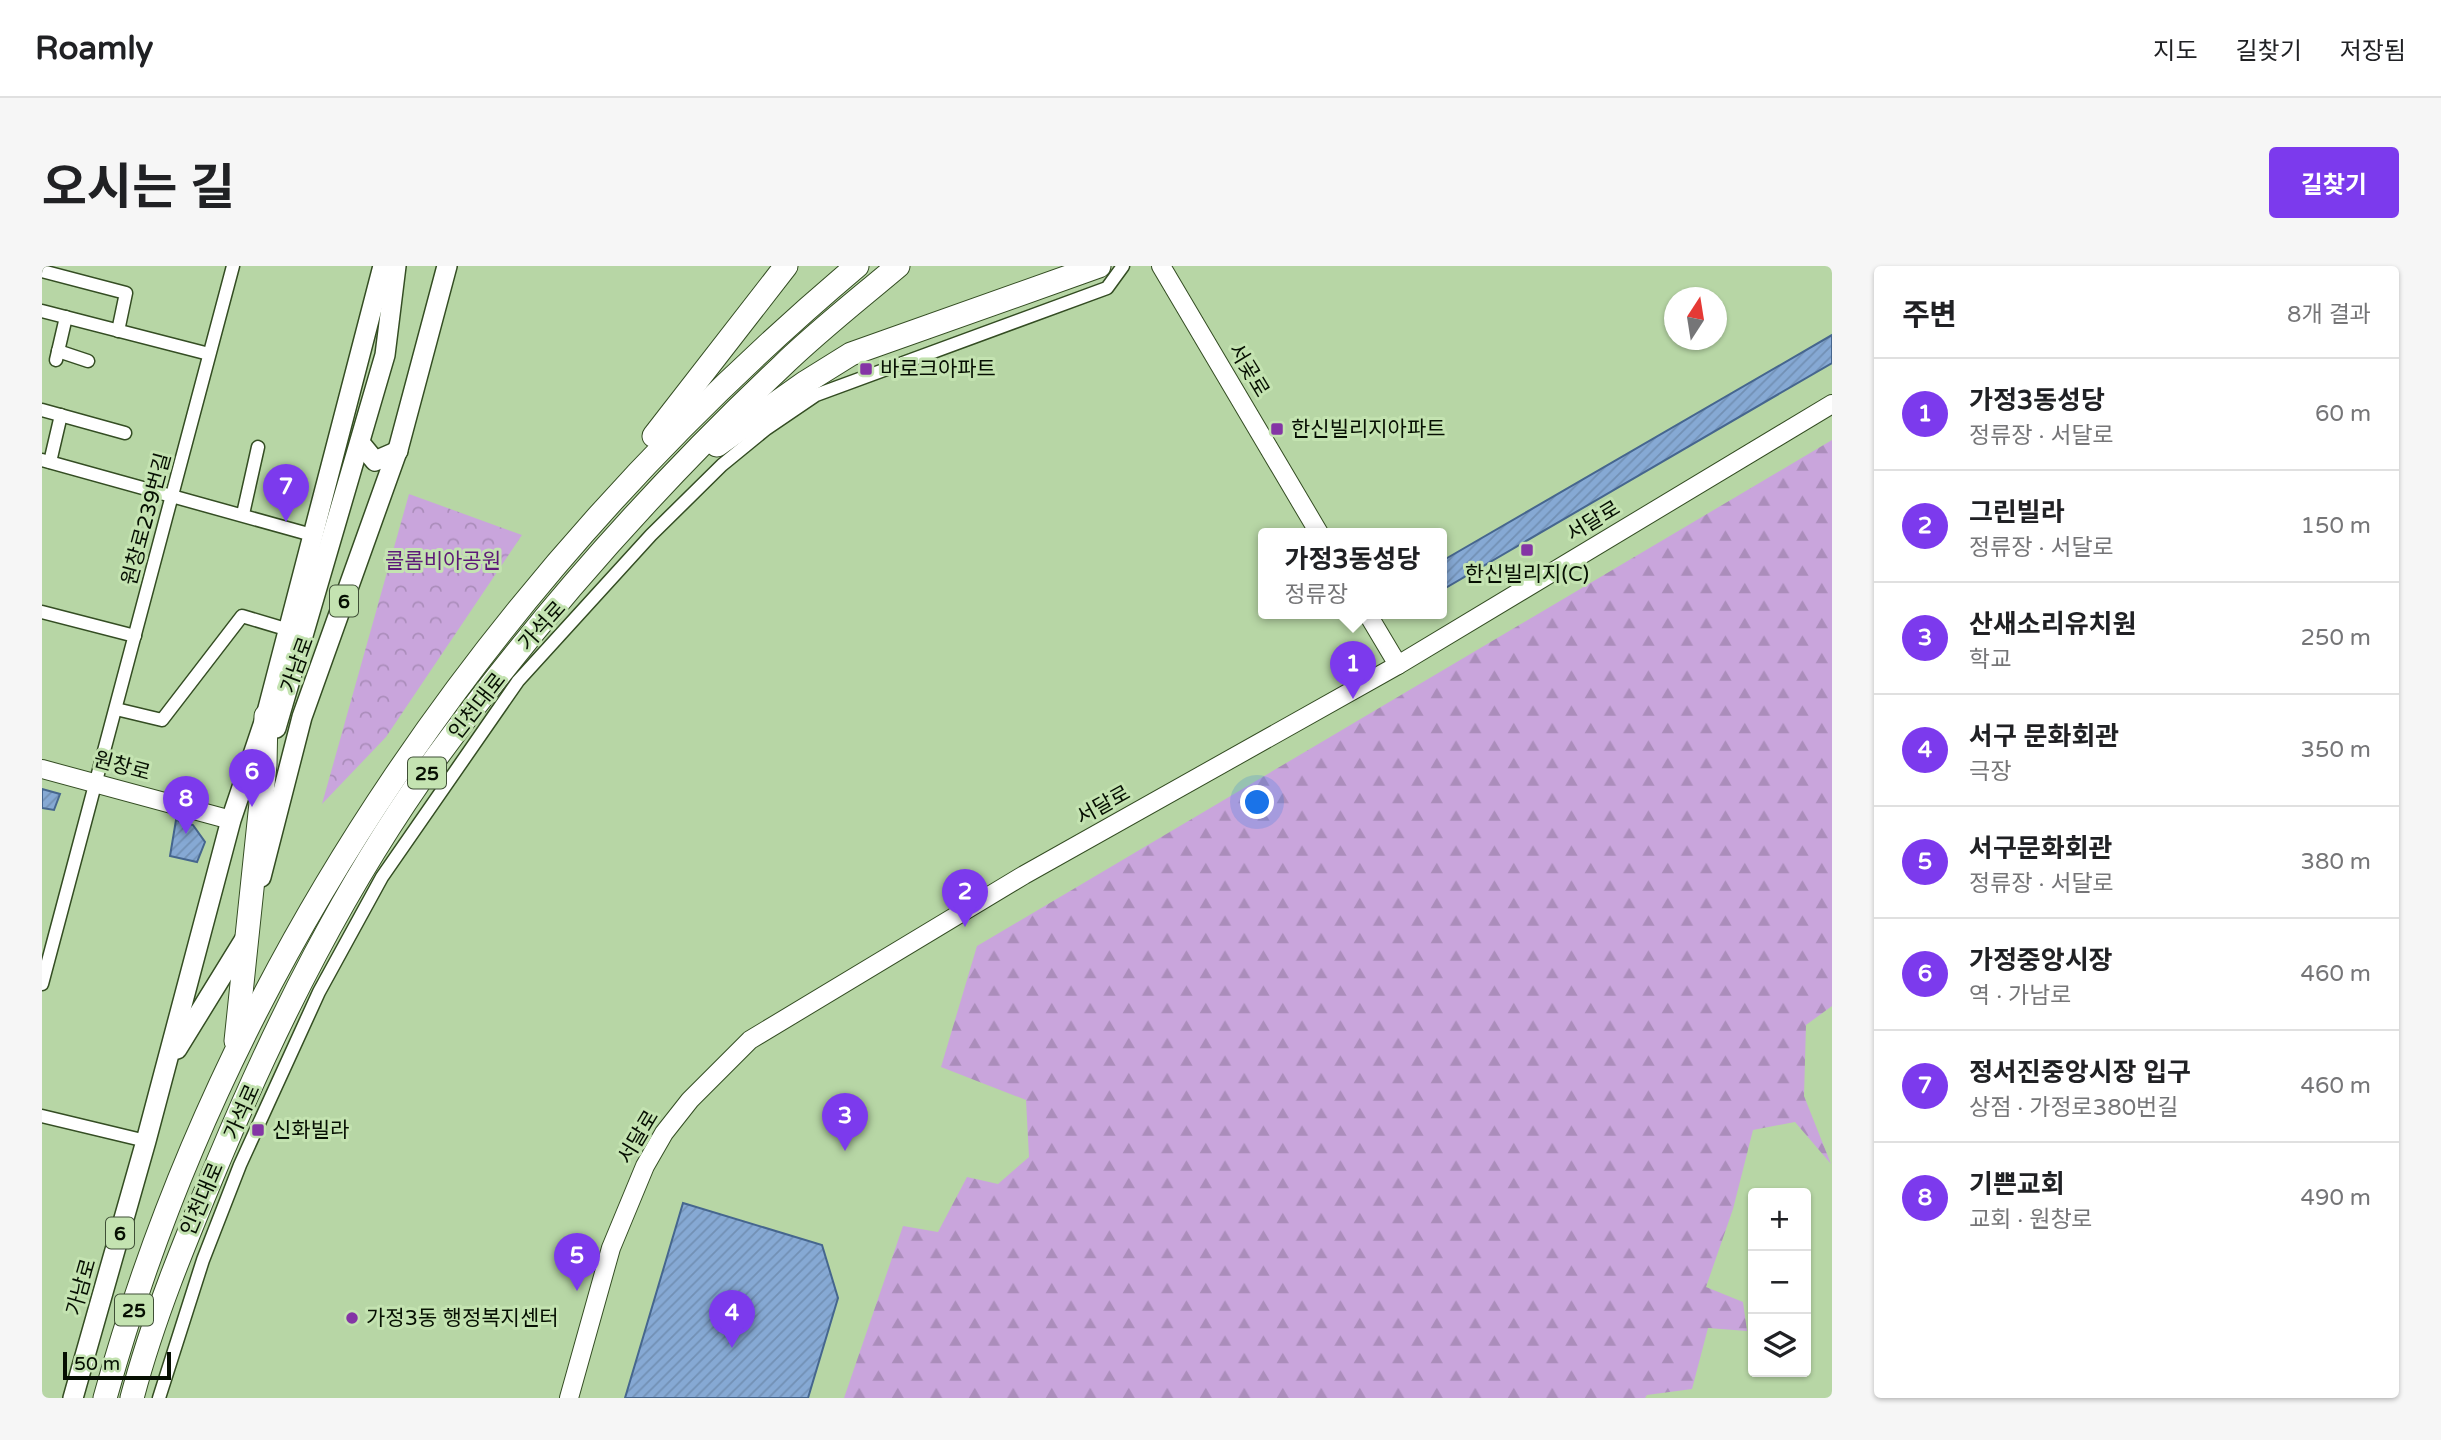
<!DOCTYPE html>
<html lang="ko">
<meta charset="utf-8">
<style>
body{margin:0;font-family:"Varela Round","Noto Sans KR",sans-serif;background:#f6f6f6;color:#202124}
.controls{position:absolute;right:21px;bottom:21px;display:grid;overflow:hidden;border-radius:7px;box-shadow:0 2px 5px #0004}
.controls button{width:63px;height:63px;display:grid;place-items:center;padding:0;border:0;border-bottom:2px solid #e0e0e0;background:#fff;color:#202124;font:35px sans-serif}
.compass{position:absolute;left:1622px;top:21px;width:63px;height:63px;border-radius:50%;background:#fff;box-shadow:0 2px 5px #0004;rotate:12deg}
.scale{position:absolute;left:21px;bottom:18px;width:108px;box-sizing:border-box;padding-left:7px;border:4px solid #060f02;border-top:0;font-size:19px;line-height:24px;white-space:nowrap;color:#060f02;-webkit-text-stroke:5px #c4e3b1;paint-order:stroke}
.you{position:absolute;left:1216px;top:537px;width:24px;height:24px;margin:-18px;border:5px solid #fff;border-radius:50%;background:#1a73e8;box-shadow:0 0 0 10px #1a73e833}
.badge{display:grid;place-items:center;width:46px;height:46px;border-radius:50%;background:#7c3aed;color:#fff;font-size:23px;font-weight:700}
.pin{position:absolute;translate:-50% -58px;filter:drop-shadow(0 2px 4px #0008)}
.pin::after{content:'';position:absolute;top:37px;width:24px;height:21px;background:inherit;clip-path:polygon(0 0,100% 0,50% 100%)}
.popup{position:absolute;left:1216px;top:262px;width:189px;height:91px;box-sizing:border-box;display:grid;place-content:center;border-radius:7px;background:#fff;filter:drop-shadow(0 2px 5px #0005);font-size:23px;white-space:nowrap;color:#757577}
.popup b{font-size:26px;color:#202124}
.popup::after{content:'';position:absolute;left:50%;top:100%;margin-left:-14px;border:14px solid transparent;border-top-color:#fff}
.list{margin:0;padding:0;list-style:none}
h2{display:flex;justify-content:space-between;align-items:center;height:91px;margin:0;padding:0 28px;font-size:30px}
h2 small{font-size:23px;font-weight:400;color:#757577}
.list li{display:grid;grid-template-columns:46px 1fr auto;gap:21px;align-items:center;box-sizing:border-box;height:112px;padding:0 28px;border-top:2px solid #e0e0e0}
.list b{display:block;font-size:26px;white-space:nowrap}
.list p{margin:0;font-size:23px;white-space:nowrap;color:#757577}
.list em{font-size:23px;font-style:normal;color:#757577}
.icon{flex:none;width:38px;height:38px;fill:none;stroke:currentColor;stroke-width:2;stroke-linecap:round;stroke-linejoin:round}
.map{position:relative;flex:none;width:1790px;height:1132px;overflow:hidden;border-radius:7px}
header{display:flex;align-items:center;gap:42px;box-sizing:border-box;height:98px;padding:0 35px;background:#fff;border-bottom:2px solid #e0e0e0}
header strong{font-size:33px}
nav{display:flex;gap:38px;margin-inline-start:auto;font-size:24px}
.intro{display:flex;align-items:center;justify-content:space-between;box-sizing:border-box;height:168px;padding:0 42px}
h1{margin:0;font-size:49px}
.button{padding:18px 32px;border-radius:7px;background:#7c3aed;color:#fff;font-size:24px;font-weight:700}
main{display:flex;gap:42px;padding:0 42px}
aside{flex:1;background:#fff;border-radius:7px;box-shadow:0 2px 5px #0004}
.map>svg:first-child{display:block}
</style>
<header>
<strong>Roamly</strong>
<nav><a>지도</a><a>길찾기</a><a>저장됨</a></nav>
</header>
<div class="intro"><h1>오시는 길</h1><a class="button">길찾기</a></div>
<main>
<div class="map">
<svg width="1790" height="1132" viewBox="0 0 1790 1132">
<defs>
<pattern id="forest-firs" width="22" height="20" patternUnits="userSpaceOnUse" patternTransform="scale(1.75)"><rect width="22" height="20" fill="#c9a5dc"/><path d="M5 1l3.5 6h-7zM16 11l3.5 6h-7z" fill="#ab8dbb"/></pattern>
<pattern id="park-crowns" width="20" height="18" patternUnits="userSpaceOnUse" patternTransform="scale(1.75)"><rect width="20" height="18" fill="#c9a5dc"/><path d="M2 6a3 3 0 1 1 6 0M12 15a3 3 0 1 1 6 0" fill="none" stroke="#ab8dbb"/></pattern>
<pattern id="building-hatch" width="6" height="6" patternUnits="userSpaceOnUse" patternTransform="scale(1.75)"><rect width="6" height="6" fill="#86a9d4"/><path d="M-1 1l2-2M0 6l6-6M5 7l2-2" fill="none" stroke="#7290b4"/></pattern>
</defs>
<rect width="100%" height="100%" fill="#b7d6a5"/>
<polygon fill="url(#forest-firs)" points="1790,174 1790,740 1764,759 1762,830 1789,898 1753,856 1711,864 1691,943 1664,1021 1701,1036 1705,1065 1666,1062 1650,1123 1605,1129 1603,1132 802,1132 861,960 896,966 925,911 956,918 987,891 984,834 899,801 935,680"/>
<polygon fill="url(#park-crowns)" points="367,228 480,269 344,471 280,538"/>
<g fill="url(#building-hatch)" stroke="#46668e" stroke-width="2">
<polygon points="1790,69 1790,97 1400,324 1400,295"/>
<polygon points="0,523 18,528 12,544 0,542"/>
<polygon points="134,554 151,559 163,576 155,596 128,590"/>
<polygon points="641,937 780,979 796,1032 766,1132 583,1132"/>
</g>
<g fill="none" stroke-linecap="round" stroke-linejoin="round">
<g stroke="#344d23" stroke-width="15">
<g id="street">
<polyline points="0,5 84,27 76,65"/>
<polyline points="0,45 167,88"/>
<polyline points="16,85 46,95"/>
<polyline points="14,94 24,51"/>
<polyline points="0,144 83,167"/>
<polyline points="0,194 270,269"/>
<polyline points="8,196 19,149"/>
<polyline points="201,248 216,181"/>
<polyline points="0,346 93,370"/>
<polyline points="74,443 120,454 200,350 247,364"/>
<polyline points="0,718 191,0"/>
<polyline points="0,850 104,875"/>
<polyline points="117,1132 161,994 198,899 277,726 340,611 476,415 609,269 680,199 724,163 774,129 1065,22 1081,0"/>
</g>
</g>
<g stroke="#344d23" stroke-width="20">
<g id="secondary">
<polyline points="1119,0 1277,267"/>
<polyline points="1325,347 1356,399"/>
<polyline points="0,503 189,554"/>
<polyline points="527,1132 569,982 603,900 622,867 648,834 708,774 982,609 1356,399 1790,138"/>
</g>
</g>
<g stroke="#344d23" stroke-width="22">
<g id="primary">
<polyline points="319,178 333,195 356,185"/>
<polyline points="234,462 343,89 354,0"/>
<polyline points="219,611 260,451 357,180 405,0"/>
<polyline points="135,783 204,671"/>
<polyline points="31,1132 104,875 189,554 224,450 341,0"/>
</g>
</g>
<g stroke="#344d23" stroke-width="25">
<g id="highway">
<polyline points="612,170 744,0"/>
<polyline points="675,179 764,116 809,88 1057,0"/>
<polyline points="194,775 223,499 224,450"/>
<path d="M63 1132C187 685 463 297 815 0"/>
<path d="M90 1132C111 1052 144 973 176 896 235 755 304 617 394 492 496 352 614 219 740 100 776 65 817 33 856 0"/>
</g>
</g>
<use href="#street" stroke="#fff" stroke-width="12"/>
<use href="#secondary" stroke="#fff" stroke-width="18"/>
<use href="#primary" stroke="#fff" stroke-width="19"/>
<use href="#highway" stroke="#fff" stroke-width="23"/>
</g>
<g fill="#8435a5" stroke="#c4e3b1" stroke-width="2.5">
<rect x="817" y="96" width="14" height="14" rx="3.5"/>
<rect x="1228" y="156" width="14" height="14" rx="3.5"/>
<rect x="1478" y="277" width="14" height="14" rx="3.5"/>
<rect x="209" y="857" width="14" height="14" rx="3.5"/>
<circle cx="310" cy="1052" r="7"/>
</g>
<g text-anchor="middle" stroke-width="6" stroke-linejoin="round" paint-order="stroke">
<g fill="#c4e3b1" stroke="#3f4f36" stroke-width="2">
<rect x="288" y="319.5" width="28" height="31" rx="5"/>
<rect x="366" y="491.5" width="38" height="31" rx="5"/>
<rect x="64" y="951.5" width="28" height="31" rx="5"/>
<rect x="73" y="1028.5" width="38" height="31" rx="5"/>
</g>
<g font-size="19" font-weight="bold" fill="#060f02">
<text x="302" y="342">6</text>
<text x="385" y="514">25</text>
<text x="78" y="974">6</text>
<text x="92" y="1051">25</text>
</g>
<g font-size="21" fill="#060f02" stroke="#c4e3b1" text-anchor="start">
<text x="838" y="110">바로크아파트</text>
<text x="1249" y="170">한신빌리지아파트</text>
<text x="1485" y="315" text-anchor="middle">한신빌리지(C)</text>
<text x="230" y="871">신화빌라</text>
<text x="324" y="1059">가정3동 행정복지센터</text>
</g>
<g font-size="21" fill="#060f02" stroke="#c4e3b1">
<text transform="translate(1207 104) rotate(59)" y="7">서곶로</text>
<text transform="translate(104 253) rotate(-75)" y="7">원창로239번길</text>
<text transform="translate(1551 255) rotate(-31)" y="7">서달로</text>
<text transform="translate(500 360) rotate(-48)" y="7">가석로</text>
<text transform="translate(255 399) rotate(-70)" y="7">가남로</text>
<text transform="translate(435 440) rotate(-52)" y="7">인천대로</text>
<text transform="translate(80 500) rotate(15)" y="7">원창로</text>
<text transform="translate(1061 539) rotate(-29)" y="7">서달로</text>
<text transform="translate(200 846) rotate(-66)" y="7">가석로</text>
<text transform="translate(596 871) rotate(-59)" y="7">서달로</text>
<text transform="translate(160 933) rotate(-67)" y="7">인천대로</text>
<text transform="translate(39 1021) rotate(-74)" y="7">가남로</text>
</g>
<g font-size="21" fill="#5d1978" stroke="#c4e3b1">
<text x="401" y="302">콜롬비아공원</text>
</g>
</g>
</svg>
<div class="controls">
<button>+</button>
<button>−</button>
<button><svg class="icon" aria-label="layers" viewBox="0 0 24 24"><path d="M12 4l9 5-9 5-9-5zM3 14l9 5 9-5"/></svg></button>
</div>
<svg class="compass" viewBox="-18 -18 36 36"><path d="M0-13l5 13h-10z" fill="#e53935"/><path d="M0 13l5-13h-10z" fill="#757577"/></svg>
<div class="scale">50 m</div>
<div class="you"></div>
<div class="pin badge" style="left:1311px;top:433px">1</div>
<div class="popup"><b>가정3동성당</b>정류장</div>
<div class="pin badge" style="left:923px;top:661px">2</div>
<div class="pin badge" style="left:803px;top:885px">3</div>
<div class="pin badge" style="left:690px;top:1082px">4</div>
<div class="pin badge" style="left:535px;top:1025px">5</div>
<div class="pin badge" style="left:210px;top:541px">6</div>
<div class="pin badge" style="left:244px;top:256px">7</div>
<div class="pin badge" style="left:144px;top:568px">8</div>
</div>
<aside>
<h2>주변<small>8개 결과</small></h2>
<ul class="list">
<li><span class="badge">1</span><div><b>가정3동성당</b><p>정류장 · 서달로</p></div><em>60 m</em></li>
<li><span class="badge">2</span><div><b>그린빌라</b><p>정류장 · 서달로</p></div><em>150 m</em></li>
<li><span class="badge">3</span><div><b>산새소리유치원</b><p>학교</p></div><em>250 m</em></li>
<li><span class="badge">4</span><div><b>서구 문화회관</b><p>극장</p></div><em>350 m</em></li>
<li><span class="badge">5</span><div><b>서구문화회관</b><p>정류장 · 서달로</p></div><em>380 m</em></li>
<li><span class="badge">6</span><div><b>가정중앙시장</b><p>역 · 가남로</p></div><em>460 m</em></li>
<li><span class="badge">7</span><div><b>정서진중앙시장 입구</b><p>상점 · 가정로380번길</p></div><em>460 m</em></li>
<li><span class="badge">8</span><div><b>기쁜교회</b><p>교회 · 원창로</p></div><em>490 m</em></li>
</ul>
</aside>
</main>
